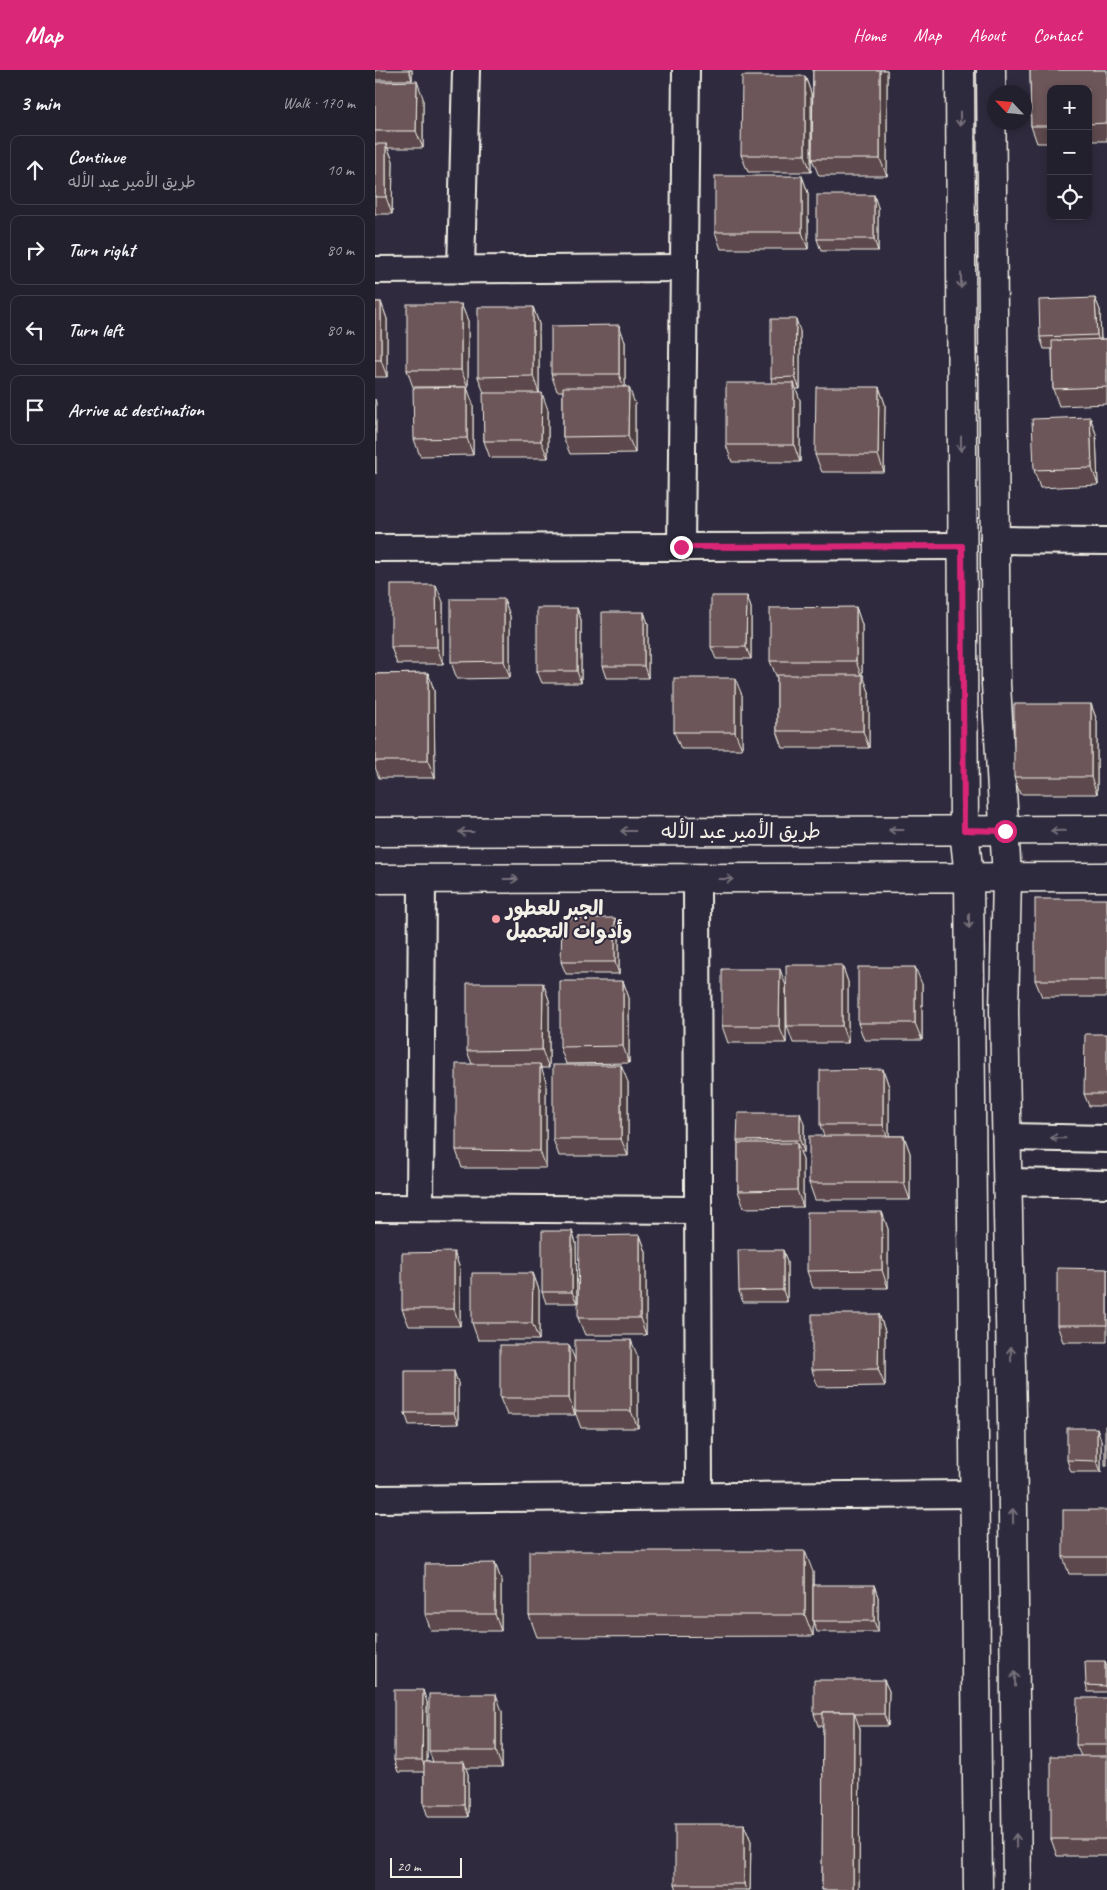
<!DOCTYPE html>
<meta charset="utf-8">
<style>
body{margin:0;font-family:Caveat,"Playpen Sans Arabic",sans-serif;background:#2f2d3a;color:#f1f3f6}
.controls{position:absolute;right:15px;top:15px;display:grid;overflow:hidden;border-radius:10px;box-shadow:0 2px 8px #0003}
.controls button{width:45px;height:45px;display:grid;place-items:center;padding:0;border:0;border-bottom:1px solid #403e4a;background:#23202e;color:#f1f3f6;font:25px sans-serif}
.compass{position:absolute;left:612px;top:15px;width:45px;height:45px;border-radius:50%;background:#23202e;box-shadow:0 2px 8px #0003;rotate:296deg}
.scale{position:absolute;left:15px;bottom:12px;width:72px;box-sizing:border-box;padding-left:5px;border:2px solid #f4f1e8;border-top:0;font-size:14px;line-height:18px;white-space:nowrap;color:#f4f1e8;-webkit-text-stroke:4px #2f2a3d;paint-order:stroke}
.stop{position:absolute;width:15px;height:15px;margin:-11px;border:4px solid #db2777;border-radius:50%;background:#fff}
.stop.end{background:#db2777;border-color:#fff;box-shadow:0 1px 5px #0008}
.list{margin:0;padding:0;list-style:none}
h2{display:flex;justify-content:space-between;align-items:center;height:65px;margin:0;padding:0 20px;font-size:21px}
h2 small{font-size:16px;font-weight:400;color:#a3a3aa}
.list li{display:grid;grid-template-columns:32px 1fr auto;gap:15px;align-items:center;box-sizing:border-box;height:70px;margin:0 10px 10px;padding:0 10px;border:1px solid #403e4a;border-radius:10px}
.list b{display:block;font-size:19px;white-space:nowrap}
.list p{margin:0;font-size:16px;white-space:nowrap;color:#a3a3aa}
.list em{font-size:16px;font-style:normal;color:#a3a3aa}
.icon{flex:none;width:28px;height:28px;fill:none;stroke:currentColor;stroke-width:2;stroke-linecap:round;stroke-linejoin:round}
.map{position:relative;flex:none;width:732px;height:1820px;overflow:hidden}
header{display:flex;align-items:center;gap:30px;box-sizing:border-box;height:70px;padding:0 25px;background:#db2777;color:#fff}
header strong{font-size:24px}
nav{display:flex;gap:28px;margin-inline-start:auto;font-size:18px}
main{display:flex}
aside{flex:1;background:#23202e}
.map>svg:first-child{display:block}
</style>
<header>
<strong>Map</strong>
<nav><a>Home</a><a>Map</a><a>About</a><a>Contact</a></nav>
</header>
<main>
<aside>
<h2>3 min<small>Walk · 170 m</small></h2>
<ul class="list">
<li><svg class="icon" aria-label="ahead" viewBox="0 0 24 24"><path d="M12 20V5M6 11l6-6 6 6"/></svg><div><b>Continue</b><p>طريق الأمير عبد الأله</p></div><em>10 m</em></li>
<li><svg class="icon" aria-label="right" viewBox="0 0 24 24"><path d="M7 20v-9h11M14 6l5 5-5 5"/></svg><div><b>Turn right</b></div><em>80 m</em></li>
<li><svg class="icon" aria-label="left" viewBox="0 0 24 24"><path d="M17 20v-9H6M10 6l-5 5 5 5"/></svg><div><b>Turn left</b></div><em>80 m</em></li>
<li><svg class="icon" aria-label="arrive" viewBox="0 0 24 24"><path d="M6 21V4h12l-3 4 3 4H6"/></svg><div><b>Arrive at destination</b></div></li>
</ul>
</aside>
<div class="map">
<svg width="732" height="1820" viewBox="0 0 732 1820">
<rect width="100%" height="100%" fill="#2f2a3d"/>
<filter id="ink" filterUnits="userSpaceOnUse"><feTurbulence type="fractalNoise" baseFrequency=".02" numOctaves="2"/><feDisplacementMap in="SourceGraphic" scale="10" xChannelSelector="R" yChannelSelector="G"/><feConvolveMatrix kernelMatrix="1 2 1 2 8 2 1 2 1" color-interpolation-filters="sRGB"/></filter>
<g filter="url(#ink)">
<g fill="none" stroke-linecap="round" stroke-linejoin="round">
<g stroke="#f4f1e8" stroke-width="30">
<g id="street">
<polyline points="0,200 309,198"/>
<polyline points="86,200 91,0"/>
<polyline points="619,470 732,471"/>
<polyline points="306,477 311,0"/>
<polyline points="0,478 587,476"/>
<polyline points="322,809 324,1426"/>
<polyline points="631,1067 732,1069"/>
<polyline points="632,1112 732,1114"/>
<polyline points="0,1138 323,1140"/>
<polyline points="45,1138 47,810"/>
<polyline points="0,1429 599,1424"/>
</g>
</g>
<g stroke="#f4f1e8" stroke-width="31">
<g id="secondary">
<polyline points="585,0 589,760 594,807 603,1820"/>
<polyline points="616,0 621,614 632,808 629,940 637,1348 642,1820"/>
<polyline points="0,762 732,760"/>
<polyline points="0,809 732,807"/>
</g>
</g>
<use href="#street" stroke="#2f2a3d" stroke-width="26"/>
<use href="#secondary" stroke="#2f2a3d" stroke-width="28"/>
</g>
<g fill="#5d4a4d" stroke="#f4f1e8">
<rect x="0" y="0" width="37" height="10"/>
<polygon points="438,0 512,0 512,106 444,106 437,89"/>
<polygon points="655,0 732,0 732,71 713,71 713,19 676,19 676,73 662,73 656,56"/>
<polygon points="430,6 436,23 436,102 373,102 366,85"/>
<polygon points="0,12 48,28 48,78 13,78 18,91 17,144 0,144"/>
<polygon points="427,106 433,123 433,179 346,179 340,162"/>
<polygon points="503,137 503,181 446,181 442,169"/>
<polygon points="720,228 725,240 726,269 732,269 732,334 684,336 678,319 677,279 669,279 665,267"/>
<polygon points="0,232 6,232 12,249 12,307 0,307"/>
<polygon points="86,234 93,251 93,317 38,317 32,300"/>
<polygon points="158,237 164,254 164,323 173,340 173,388 115,388 109,371 109,323 103,307"/>
<polygon points="244,255 250,272 250,317 260,334 260,383 195,384 188,367 188,321 182,321 176,304"/>
<polygon points="425,261 425,319 421,319 425,330 425,392 357,392 351,375 397,313 396,308"/>
<polygon points="504,317 510,334 509,402 447,402 440,385"/>
<polygon points="98,334 98,385 45,386 39,369"/>
<polygon points="715,347 721,364 723,415 665,418 659,400"/>
<polygon points="372,526 376,538 376,589 341,589 336,577"/>
<polygon points="129,529 135,546 135,608 82,609 76,592"/>
<polygon points="68,532 68,594 22,594 16,577"/>
<polygon points="481,537 487,555 487,605 494,622 494,678 408,678 402,661 402,608 395,591"/>
<polygon points="202,538 206,550 206,613 167,613 162,601"/>
<polygon points="269,542 273,554 273,608 231,608 227,596"/>
<polygon points="53,603 59,620 60,708 4,708 0,697 0,604"/>
<polygon points="367,625 367,679 306,679 299,662"/>
<polygon points="716,634 722,651 722,724 645,724 639,707"/>
<polygon points="732,829 732,927 667,927 660,910"/>
<polygon points="240,848 244,860 244,904 191,904 186,892"/>
<polygon points="467,895 473,912 473,973 418,973 412,956"/>
<polygon points="248,911 254,928 254,993 191,994 185,977"/>
<polygon points="168,913 174,930 174,998 166,998 171,1011 171,1098 87,1098 81,1080 97,994 92,981"/>
<polygon points="547,914 547,970 489,970 483,953"/>
<polygon points="411,916 411,973 353,973 347,956"/>
<polygon points="732,964 732,1036 714,1036 709,1024"/>
<polygon points="508,999 514,1017 514,1066 529,1066 535,1083 535,1130 440,1130 434,1113 449,1066 445,1055"/>
<polygon points="253,1012 253,1086 184,1086 178,1069"/>
<polygon points="429,1054 429,1082 425,1082 428,1090 428,1137 369,1138 363,1121 363,1073 362,1071"/>
<polygon points="507,1142 513,1159 513,1218 438,1218 432,1201"/>
<polygon points="197,1161 201,1173 202,1233 171,1233 167,1222"/>
<polygon points="265,1165 271,1182 271,1265 210,1265 203,1248"/>
<polygon points="408,1180 412,1192 412,1232 368,1232 364,1221"/>
<polygon points="79,1182 85,1199 85,1256 34,1256 27,1239"/>
<polygon points="732,1199 732,1272 688,1272 682,1255"/>
<polygon points="158,1203 164,1220 164,1270 103,1270 97,1253"/>
<polygon points="504,1244 510,1261 510,1316 443,1317 437,1300"/>
<polygon points="263,1287 263,1358 206,1358 200,1342 200,1345 132,1345 125,1328 200,1290"/>
<polygon points="83,1313 83,1354 34,1355 30,1343"/>
<polygon points="722,1358 726,1370 726,1402 696,1402 692,1390"/>
<polygon points="732,1440 732,1504 694,1504 688,1487"/>
<polygon points="120,1493 126,1510 126,1561 56,1561 50,1544"/>
<polygon points="438,1502 438,1566 162,1567 154,1545"/>
<polygon points="499,1515 503,1527 503,1562 442,1562 438,1551"/>
<polygon points="732,1597 732,1622 713,1622 711,1615"/>
<polygon points="509,1610 514,1621 513,1656 484,1656 485,1659 484,1820 447,1820 448,1656 443,1656 439,1644"/>
<polygon points="732,1628 732,1786 682,1786 676,1769 706,1686 701,1675"/>
<polygon points="52,1632 52,1692 58,1692 54,1681 127,1641 127,1698 91,1698 93,1704 93,1747 53,1747 49,1735 49,1702 23,1702 19,1690"/>
<polygon points="369,1754 376,1771 375,1820 302,1820 300,1814"/>
</g>
<g fill="#4c3c3f" stroke="#f4f1e8">
<polygon points="34,0 37,0 37,10"/>
<polygon points="505,0 512,0 512,106 505,89"/>
<polygon points="430,6 436,23 436,102 430,85"/>
<polygon points="42,11 48,28 48,78 41,61"/>
<polygon points="11,74 18,91 17,144 11,127"/>
<polygon points="427,106 433,123 433,179 427,162"/>
<polygon points="499,125 503,137 503,181 499,169"/>
<polygon points="720,228 725,240 726,277 722,265"/>
<polygon points="6,232 12,249 12,307 6,290"/>
<polygon points="86,234 93,251 93,317 86,300"/>
<polygon points="158,237 164,254 164,323 158,306"/>
<polygon points="421,249 425,261 425,319 420,307"/>
<polygon points="244,255 250,272 250,321 244,304"/>
<polygon points="419,313 425,330 425,392 419,375"/>
<polygon points="92,317 98,334 98,385 92,368"/>
<polygon points="254,317 260,334 260,383 253,366"/>
<polygon points="504,317 510,334 509,402 503,385"/>
<polygon points="167,323 173,340 173,388 166,371"/>
<polygon points="0,329 1,333 1,404 0,400"/>
<polygon points="715,347 721,364 723,415 717,398"/>
<polygon points="61,515 68,532 68,594 62,577"/>
<polygon points="372,526 376,538 376,589 371,577"/>
<polygon points="129,529 135,546 135,608 129,591"/>
<polygon points="481,537 487,555 487,608 481,591"/>
<polygon points="202,538 206,550 206,613 202,601"/>
<polygon points="269,542 273,554 273,608 269,596"/>
<polygon points="53,603 59,620 60,708 53,691"/>
<polygon points="488,605 494,622 494,678 488,661"/>
<polygon points="360,608 367,625 367,679 360,662"/>
<polygon points="716,634 722,651 722,724 716,707"/>
<polygon points="240,848 244,860 244,904 240,892"/>
<polygon points="467,895 473,912 473,973 467,956"/>
<polygon points="540,897 547,914 547,970 540,953"/>
<polygon points="405,899 411,916 411,973 404,956"/>
<polygon points="248,911 254,928 254,993 248,976"/>
<polygon points="168,913 174,930 174,998 167,980"/>
<polygon points="165,994 171,1011 171,1098 165,1081"/>
<polygon points="246,995 253,1012 253,1086 246,1069"/>
<polygon points="508,999 514,1017 514,1072 508,1055"/>
<polygon points="425,1043 429,1054 429,1082 425,1070"/>
<polygon points="529,1066 535,1083 535,1130 529,1113"/>
<polygon points="422,1073 428,1090 428,1137 422,1120"/>
<polygon points="507,1142 513,1159 513,1218 507,1200"/>
<polygon points="197,1161 201,1173 202,1233 197,1222"/>
<polygon points="265,1165 271,1182 271,1265 265,1248"/>
<polygon points="408,1180 412,1192 412,1232 408,1220"/>
<polygon points="79,1182 85,1199 85,1256 79,1239"/>
<polygon points="158,1203 164,1220 164,1270 157,1253"/>
<polygon points="504,1244 510,1261 510,1316 503,1299"/>
<polygon points="256,1270 263,1287 263,1358 256,1341"/>
<polygon points="194,1275 201,1292 200,1345 194,1328"/>
<polygon points="79,1301 83,1313 83,1354 79,1343"/>
<polygon points="722,1358 726,1370 726,1402 722,1391"/>
<polygon points="430,1481 438,1502 438,1566 430,1545"/>
<polygon points="120,1493 126,1510 126,1561 120,1544"/>
<polygon points="499,1515 503,1527 503,1562 499,1551"/>
<polygon points="0,1564 1,1566 1,1615 0,1612"/>
<polygon points="730,1591 732,1597 732,1622 730,1616"/>
<polygon points="509,1610 514,1621 513,1656 509,1644"/>
<polygon points="48,1620 52,1632 52,1702 47,1690"/>
<polygon points="121,1624 127,1641 127,1698 121,1681"/>
<polygon points="479,1642 485,1659 484,1820 478,1820"/>
<polygon points="89,1692 93,1704 93,1747 89,1735"/>
<polygon points="369,1754 376,1771 375,1820 371,1820 369,1814"/>
</g>
<g fill="#6c565a" stroke="#f4f1e8">
<polygon points="438,0 505,0 505,89 437,89"/>
<polygon points="655,0 732,0 732,53 713,54 713,19 676,19 676,56 656,56"/>
<polygon points="367,6 430,6 430,85 366,85"/>
<polygon points="42,11 41,61 0,61 0,12"/>
<rect x="0" y="74" width="11" height="53"/>
<rect x="340" y="106" width="87" height="56"/>
<rect x="442" y="125" width="57" height="44"/>
<polygon points="720,228 722,265 665,267 664,230"/>
<rect x="0" y="232" width="6" height="58"/>
<rect x="32" y="234" width="54" height="66"/>
<polygon points="103,237 158,237 158,306 103,307"/>
<polygon points="396,249 421,249 420,307 396,308"/>
<polygon points="244,255 244,304 176,304 176,256"/>
<polygon points="732,269 732,317 678,319 677,271"/>
<rect x="351" y="313" width="68" height="62"/>
<polygon points="92,317 92,368 39,369 38,318"/>
<polygon points="188,317 254,317 253,366 188,367"/>
<polygon points="441,317 504,317 503,385 440,385"/>
<polygon points="108,323 167,323 166,371 109,371"/>
<polygon points="715,347 717,398 659,400 657,349"/>
<polygon points="16,515 61,515 62,577 16,577"/>
<polygon points="336,526 372,526 371,577 336,577"/>
<polygon points="76,529 129,529 129,591 76,592"/>
<polygon points="481,537 481,591 395,591 395,538"/>
<rect x="162" y="538" width="40" height="63"/>
<rect x="227" y="542" width="42" height="54"/>
<polygon points="53,603 53,691 0,691 0,604"/>
<rect x="402" y="605" width="86" height="56"/>
<rect x="299" y="608" width="61" height="54"/>
<rect x="639" y="634" width="77" height="73"/>
<rect x="660" y="829" width="72" height="81"/>
<polygon points="187,848 240,848 240,892 186,892"/>
<polygon points="411,895 467,895 467,956 412,956"/>
<rect x="483" y="897" width="57" height="56"/>
<polygon points="347,899 405,899 404,956 347,956"/>
<polygon points="185,911 248,911 248,976 185,977"/>
<polygon points="92,913 168,913 167,980 92,981"/>
<polygon points="710,964 732,964 732,1024 709,1024"/>
<polygon points="81,994 165,994 165,1081 81,1080"/>
<rect x="178" y="995" width="68" height="74"/>
<polygon points="508,999 508,1055 445,1055 445,1000"/>
<polygon points="363,1043 425,1043 425,1070 362,1071"/>
<rect x="434" y="1066" width="95" height="47"/>
<polygon points="363,1073 422,1073 422,1120 363,1121"/>
<polygon points="432,1142 507,1142 507,1200 432,1201"/>
<rect x="167" y="1161" width="30" height="61"/>
<polygon points="265,1165 265,1248 203,1248 204,1166"/>
<polygon points="363,1180 408,1180 408,1220 364,1221"/>
<polygon points="79,1182 79,1239 27,1239 27,1183"/>
<polygon points="682,1198 732,1199 732,1255 682,1255"/>
<polygon points="97,1203 158,1203 157,1253 97,1253"/>
<polygon points="437,1244 504,1244 503,1299 437,1300"/>
<rect x="200" y="1270" width="56" height="71"/>
<rect x="125" y="1275" width="69" height="53"/>
<rect x="30" y="1301" width="49" height="42"/>
<rect x="730" y="1356" width="2" height="39"/>
<polygon points="692,1358 722,1358 722,1391 692,1390"/>
<rect x="688" y="1440" width="44" height="47"/>
<rect x="154" y="1481" width="276" height="64"/>
<polygon points="120,1493 120,1544 50,1544 50,1494"/>
<rect x="438" y="1515" width="61" height="36"/>
<polygon points="710,1591 730,1591 730,1616 711,1615"/>
<polygon points="439,1610 509,1610 509,1644 479,1644 479,1642 448,1642 448,1644 439,1644"/>
<polygon points="19,1620 48,1620 47,1690 19,1690"/>
<rect x="54" y="1624" width="67" height="57"/>
<polygon points="702,1628 732,1628 732,1675 701,1675"/>
<polygon points="448,1642 479,1642 478,1820 447,1820"/>
<rect x="676" y="1686" width="56" height="83"/>
<rect x="49" y="1692" width="40" height="43"/>
<rect x="300" y="1754" width="69" height="60"/>
</g>
<defs><path id="oneway-shaft" d="M-6 0H5M1.5-3L5.5 0L1.5 3" fill="none" stroke-width="1.6" stroke-linecap="round" stroke-linejoin="round" transform="scale(1.25)"/></defs>
<g stroke="#747079">
<use href="#oneway-shaft" transform="translate(585 49) rotate(90)"/>
<use href="#oneway-shaft" transform="translate(586 211) rotate(90)"/>
<use href="#oneway-shaft" transform="translate(586 374) rotate(90)"/>
<use href="#oneway-shaft" transform="translate(521 760) rotate(180)"/>
<use href="#oneway-shaft" transform="translate(253 761) rotate(180)"/>
<use href="#oneway-shaft" transform="translate(683 761) rotate(179)"/>
<use href="#oneway-shaft" transform="translate(91 762) rotate(180)"/>
<use href="#oneway-shaft" transform="translate(136 809)"/>
<use href="#oneway-shaft" transform="translate(351 809)"/>
<use href="#oneway-shaft" transform="translate(594 851) rotate(89)"/>
<use href="#oneway-shaft" transform="translate(683 1068) rotate(-179)"/>
<use href="#oneway-shaft" transform="translate(636 1284) rotate(-91)"/>
<use href="#oneway-shaft" transform="translate(638 1446) rotate(-91)"/>
<use href="#oneway-shaft" transform="translate(640 1609) rotate(-91)"/>
<use href="#oneway-shaft" transform="translate(641 1771) rotate(-91)"/>
</g>
</g>
<g fill="none" stroke-linecap="round" stroke-linejoin="round" filter="url(#ink)">
<polyline stroke="#db2777" stroke-width="6" points="306,477 587,476 589,760 630,761"/>
</g>
<circle fill="#ff9aa2" stroke="#2f2a3d" stroke-width="2" cx="121" cy="849" r="5"/>
<g text-anchor="middle" stroke-width="4" stroke-linejoin="round" paint-order="stroke">
<g font-size="20" fill="#f4f1e8" stroke="#2f2a3d">
<text x="366" y="768">طريق الأمير عبد الأله</text>
</g>
<g font-size="20" font-weight="bold" fill="#f4f1e8" stroke="#2f2a3d" text-anchor="start">
<text x="131" y="845">الجبر للعطور<tspan x="131" dy="23">وأدوات التجميل</tspan></text>
</g>
</g>
</svg>
<div class="controls">
<button>+</button>
<button>−</button>
<button><svg class="icon" aria-label="locate" viewBox="0 0 24 24"><circle cx="12" cy="12" r="6"/><path d="M12 2v4M12 18v4M2 12h4M18 12h4"/></svg></button>
</div>
<svg class="compass" viewBox="-18 -18 36 36"><path d="M0-13l5 13h-10z" fill="#e53935"/><path d="M0 13l5-13h-10z" fill="#a3a3aa"/></svg>
<div class="scale">20 m</div>
<div class="stop" style="left:630px;top:761px"></div>
<div class="stop end" style="left:306px;top:477px"></div>
</div>
</main>
